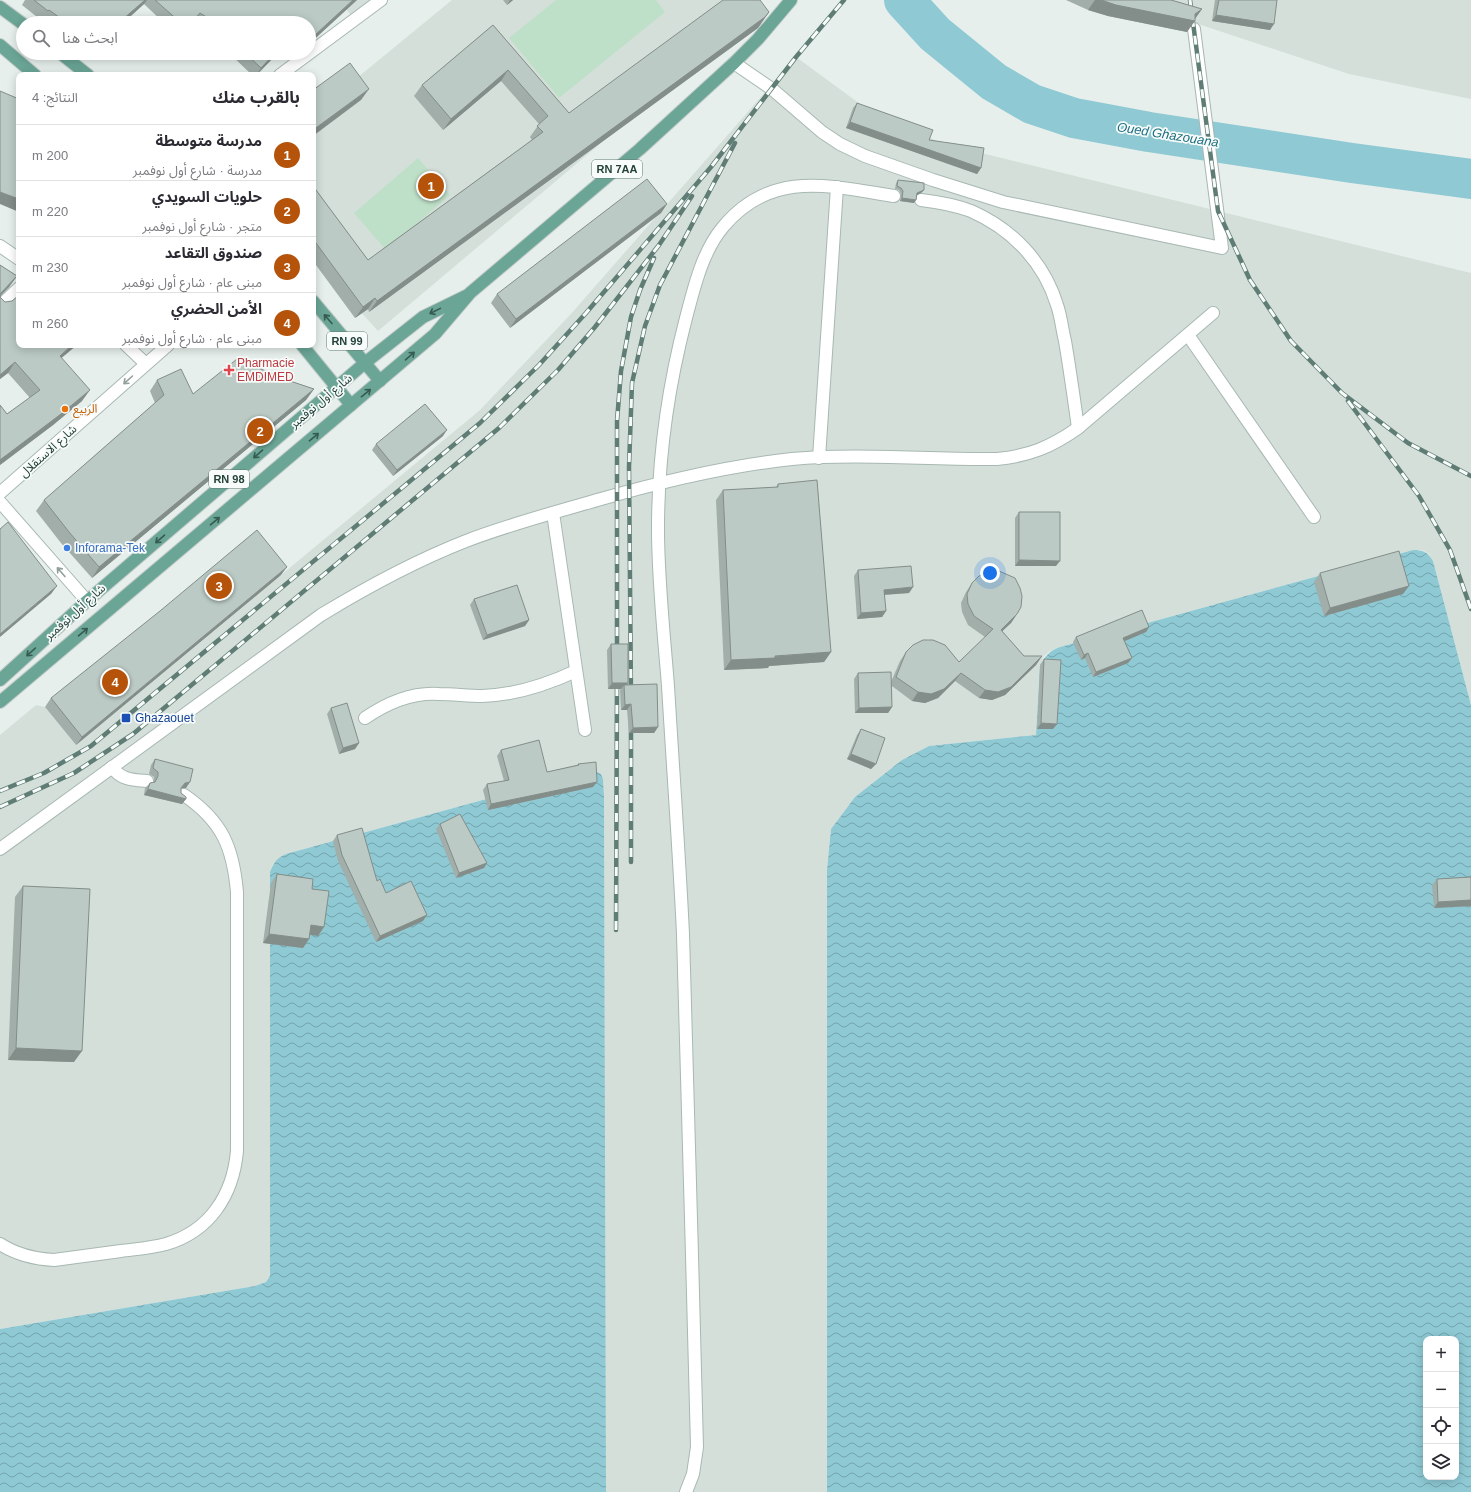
<!DOCTYPE html>
<html lang="ar">
<meta charset="utf-8">
<style>
body{margin:0;font-family:Helvetica,"Noto Sans Arabic",sans-serif;background:#f7f7f7;color:#2b2b33;direction:rtl}
.controls{position:absolute;right:12px;bottom:12px;display:grid;overflow:hidden;border-radius:8px;box-shadow:0 2px 10px #0003}
.controls button{width:36px;height:36px;display:grid;place-items:center;padding:0;border:0;border-bottom:1px solid #e1e1e2;background:#fff;color:#2b2b33;font:20px sans-serif}
.you{position:absolute;left:990px;top:573px;width:14px;height:14px;margin:-10px;border:3px solid #fff;border-radius:50%;background:#1a73e8;box-shadow:0 0 0 6px #1a73e833}
.badge{display:grid;place-items:center;width:26px;height:26px;border-radius:50%;background:#b45309;color:#fff;font-size:13px;font-weight:700}
.pin{position:absolute;translate:-50% -50%;border:2px solid #fff;box-shadow:0 1px 4px #0006}
.list{margin:0;padding:0;list-style:none}
h2{display:flex;justify-content:space-between;align-items:center;height:52px;margin:0;padding:0 16px;font-size:17px}
h2 small{font-size:13px;font-weight:400;color:#7c7c81}
.list li{display:grid;grid-template-columns:26px 1fr auto;gap:12px;align-items:center;box-sizing:border-box;height:56px;padding:0 16px;border-top:1px solid #e1e1e2}
.list b{display:block;font-size:15px;white-space:nowrap}
.list p{margin:0;font-size:13px;white-space:nowrap;color:#7c7c81}
.list em{font-size:13px;font-style:normal;color:#7c7c81}
.icon{flex:none;width:22px;height:22px;fill:none;stroke:currentColor;stroke-width:2;stroke-linecap:round;stroke-linejoin:round}
.map{position:relative;flex:none;width:1471px;height:1492px;overflow:hidden;direction:ltr}
.search{position:absolute;background:#fff;box-shadow:0 2px 10px #0003;left:16px;top:16px;width:300px;height:44px;display:flex;align-items:center;gap:10px;box-sizing:border-box;padding:0 14px;border-radius:22px;color:#7c7c81;font-size:15px}
.panel{position:absolute;background:#fff;box-shadow:0 2px 10px #0003;left:16px;top:72px;width:300px;height:276px;border-radius:8px;direction:rtl}
.map>svg:first-child{display:block}
</style>
<div class="map">
<svg width="1471" height="1492" viewBox="0 0 1471 1492">
<defs>
<pattern id="water-waves" width="16" height="10" patternUnits="userSpaceOnUse"><rect width="16" height="10" fill="#8ec9d4"/><path d="M0 5q4-4 8 0t8 0" fill="none" stroke="#74a5ad"/></pattern>
</defs>
<rect width="100%" height="100%" fill="#e6efeb"/>
<g fill="#d4dfda">
<polygon points="338,0 370,0 351,15"/>
<polygon points="452,0 742,0 754,14 378,331 313,259 313,114"/>
<polygon points="1126,0 1471,0 1471,99 1349,74"/>
<polygon points="796,57 867,109 944,144 1471,273 1471,705 1433,561 1429,554 1422,550 1413,550 1060,647 1050,651 1044,656 1040,666 1036,735 929,746 902,760 855,797 831,829 827,870 827,1492 606,1492 604,796 603,779 601,774 585,772 286,854 273,864 270,872 270,1276 266,1282 255,1286 0,1329 0,735 36,705 45,707 76,745 480,410 570,315"/>
</g>
<g fill="#bfe0c8">
<polygon points="556,0 656,0 665,12 559,98 509,38"/>
<polygon points="418,158 450,195 386,250 354,213"/>
</g>
<g fill="url(#water-waves)" fill-rule="evenodd">
<path d="M1413 550C1423 550 1428 552 1433 561L1471 705V1492H827V870L831 829 855 797 902 760 929 746 1036 735 1040 666C1045 655 1050 651 1060 647ZM1426 1339H1456V1477H1426Z"/>
<path d="M595 771 601 774 603 779 604 796 606 1492H0V1329L255 1286 266 1282 270 1276V872C274 862 277 858 286 854L585 772Z"/>
</g>
<g fill="none" stroke-linecap="round" stroke-linejoin="round">
<polyline stroke="#8ec9d4" stroke-width="40" points="904,0 935,34 994,82 1032,104 1074,118 1149,132 1352,163 1471,179"/>
<g stroke="#a8b8b2" stroke-width="14">
<g id="service">
<polyline points="734,63 772,89 822,132 840,144 865,156 933,180 1003,202 1222,248 1194,29"/>
<path d="M921 200C938 202 955 205 971 211 1012 229 1044 262 1057 305 1061 316 1062 329 1065 341 1070 370 1074 399 1078 428"/>
<polyline points="1188,335 1314,517"/>
<polyline points="819,458 837,187"/>
<polyline points="553,513 585,730"/>
<path d="M365 718C387 703 412 692 439 694 453 694 468 696 482 696 515 695 546 685 576 671"/>
<path d="M112 767C121 780 133 780 147 781"/>
<path d="M0 849 321 615C367 587 415 561 466 541 510 524 556 512 601 499 664 481 726 466 792 459 860 453 929 460 997 459 1029 456 1051 447 1078 428L1213 313"/>
<path d="M0 1244C17 1255 34 1259 54 1260 77 1257 99 1254 121 1251 136 1249 151 1248 166 1244 210 1231 233 1195 237 1151V892C233 847 222 821 184 795"/>
<path d="M686 1492 693 1474 697 1447C692 1276 689 1105 683 934 679 851 673 769 668 686 664 634 658 582 658 529 658 458 668 387 686 318 694 288 702 252 723 227 771 169 830 186 894 196"/>
</g>
</g>
<g stroke="#a8b8b2" stroke-width="14">
<g id="minor">
<polyline points="280,75 381,0"/>
<polyline points="0,246 19,259"/>
<polyline points="0,306 19,288"/>
<polyline points="126,345 146,364"/>
<polyline points="0,493 168,345"/>
<polyline points="0,502 87,601"/>
</g>
</g>
<g stroke="#c2cac8" stroke-width="14">
<g id="primary">
<polyline points="0,7 23,24"/>
<polyline points="0,45 35,75"/>
<polyline points="60,53 88,75"/>
<polyline points="313,301 380,381"/>
<polyline points="302,345 351,405"/>
<polyline points="0,680 87,601 366,362 423,317 466,296"/>
<polyline points="0,702 435,334 470,293 640,149 734,63 758,39 791,0"/>
</g>
</g>
<use href="#service" stroke="#fff" stroke-width="12"/>
<use href="#minor" stroke="#fff" stroke-width="12"/>
<use href="#primary" stroke="#6aa596" stroke-width="12"/>
<g stroke="#5f7d75" stroke-width="4.5">
<g id="rail">
<polyline points="1190,0 1218,211 1250,280 1291,341 1342,393 1408,443 1471,476"/>
<polyline points="1348,401 1419,496 1450,550 1471,609"/>
<polyline points="617,654 617,421 621,371 631,317 640,290 654,258"/>
<polyline points="631,696 629,467 632,383 645,326 660,285 735,143"/>
<polyline points="631,722 631,862"/>
<polyline points="0,791 44,773 91,746 480,423 539,365 586,313 711,167 796,57 844,0"/>
<polyline points="0,807 74,773 133,734 499,428 558,370 595,327 659,245 692,196"/>
<polyline points="616,930 617,678"/>
</g>
</g>
<use href="#rail" stroke="#f7fbf9" stroke-width="3" stroke-dasharray="9" stroke-linecap="butt"/>
</g>
<g fill="#a1aea9">
<polygon points="25,0 357,0 309,44 309,23 196,23 194,22 193,23 164,23 144,4 123,23 48,23 43,19 42,21 22,5"/>
<polygon points="503,0 513,0 507,5"/>
<polygon points="1066,0 1171,0 1202,9 1195,19 1187,32 1108,16 1088,10"/>
<polygon points="1215,0 1277,0 1270,30 1212,21"/>
<polygon points="769,12 758,28 369,312 368,309 355,318 313,261 313,186 368,260 532,140 530,137 539,124 501,81 443,130 414,96 422,85 493,25 569,113"/>
<polygon points="88,53 98,53 94,57"/>
<polygon points="229,53 278,53 257,75 252,75"/>
<polygon points="857,103 929,140 981,168 977,174 846,128 853,108"/>
<polygon points="898,180 924,190 921,193 917,195 916,200 914,203 900,201 901,194 899,190 895,189 896,183"/>
<polygon points="667,204 661,213 510,328 491,303 497,294"/>
<polygon points="0,265 17,276 9,287 0,296 0,297 62,358 82,401 53,425 0,465 0,405 7,414 30,398 8,373 0,379"/>
<polygon points="157,380 193,394 290,381 314,389 306,400 92,578 61,543 36,511 44,500 155,403 150,391"/>
<polygon points="443,436 393,476 372,450 376,444"/>
<polygon points="778,484 831,652 824,662 769,666 768,668 724,670 716,500 723,490 776,487"/>
<polygon points="1019,512 1056,566 1015,566 1015,518"/>
<polygon points="858,570 913,587 909,593 884,595 886,611 882,617 857,619 854,576"/>
<polygon points="1320,573 1403,594 1324,616 1314,582"/>
<polygon points="281,575 76,745 45,707 51,698"/>
<polygon points="972,583 1017,614 1011,623 1002,631 1024,656 1042,656 1036,665 1005,695 992,700 979,698 955,681 938,698 925,703 912,701 892,686 892,707 888,713 855,713 854,679 858,673 891,682 900,661 906,652 959,662 985,637 968,625 962,612 961,603 966,592"/>
<polygon points="474,599 529,620 525,626 483,640 470,605"/>
<polygon points="1149,627 1146,632 1125,641 1132,658 1128,663 1093,677 1085,658 1081,660 1073,642 1076,637"/>
<polygon points="611,644 628,684 658,727 654,733 629,733 627,710 621,710 620,690 621,689 608,689 607,650"/>
<polygon points="1044,659 1057,724 1053,729 1037,729 1040,665"/>
<polygon points="331,708 359,743 355,749 339,754 327,714"/>
<polygon points="861,729 876,764 871,769 847,759 857,735"/>
<polygon points="501,750 547,772 577,765 578,764 593,787 488,810 483,790 487,784 504,781 497,756"/>
<polygon points="155,759 186,788 181,788 181,793 186,799 182,804 144,795 145,788 150,783 154,782 154,777 149,774 151,765"/>
<polygon points="440,824 487,863 484,868 456,878 436,829"/>
<polygon points="337,835 377,881 386,893 423,921 376,942 338,861 333,841"/>
<polygon points="277,874 312,889 324,927 318,936 310,934 309,939 303,948 263,943 271,883"/>
<polygon points="1471,877 1471,906 1434,908 1432,885 1437,879"/>
<polygon points="23,886 74,1062 8,1060 15,897"/>
</g>
<g fill="#838d89">
<polygon points="145,0 147,0 144,4 123,23 120,23 122,20"/>
<polygon points="353,0 357,0 309,44 315,35"/>
<polygon points="510,0 513,0 507,5"/>
<polygon points="1095,0 1101,0 1195,14 1202,9 1194,20 1195,21 1187,32 1108,16 1088,10"/>
<polygon points="769,12 758,28 369,312 377,301"/>
<polygon points="200,13 193,23 191,23"/>
<polygon points="1216,15 1274,24 1270,30 1212,21"/>
<polygon points="275,53 278,53 256,75 261,68"/>
<polygon points="508,70 501,81 443,130 451,119"/>
<polygon points="369,89 361,100 313,136 313,130"/>
<polygon points="850,122 981,168 977,174 846,128"/>
<polygon points="924,190 921,193 915,196 917,193"/>
<polygon points="0,192 19,199 19,212 0,204"/>
<polygon points="902,198 916,200 914,203 900,201"/>
<polygon points="667,204 661,213 510,328 516,319"/>
<polygon points="17,276 9,287 0,296 0,293"/>
<polygon points="375,298 368,309 355,318 363,307"/>
<polygon points="72,345 77,345 52,366 60,356"/>
<polygon points="15,362 8,373 0,379 0,375"/>
<polygon points="314,389 306,400 92,578 99,567"/>
<polygon points="90,390 82,401 53,425 0,465 0,460"/>
<polygon points="447,430 443,436 393,476 397,470"/>
<polygon points="1019,560 1060,561 1056,566 1015,566"/>
<polygon points="287,567 281,575 76,745 82,737"/>
<polygon points="57,586 51,594 0,637 0,634"/>
<polygon points="1409,586 1403,594 1324,616 1330,608"/>
<polygon points="913,587 909,593 880,595 884,590"/>
<polygon points="886,611 882,617 857,619 861,613"/>
<polygon points="1017,614 1011,623 995,638 1001,630"/>
<polygon points="529,620 525,626 483,640 487,635"/>
<polygon points="1149,627 1146,632 1120,643 1123,638"/>
<polygon points="831,652 824,662 769,666 768,668 724,670 731,660"/>
<polygon points="1088,653 1085,658 1081,660 1084,655"/>
<polygon points="1042,656 1036,665 1005,695 992,700 979,698 985,690"/>
<polygon points="1132,658 1128,663 1093,677 1096,672"/>
<polygon points="961,673 955,681 938,698 925,703 912,701 918,692"/>
<polygon points="612,683 628,683 624,689 624,685 621,689 608,689"/>
<polygon points="631,704 627,710 621,710 625,705"/>
<polygon points="892,707 888,713 855,713 859,708"/>
<polygon points="1041,723 1057,724 1053,729 1037,729"/>
<polygon points="658,727 654,733 629,733 633,728"/>
<polygon points="359,743 355,749 339,754 343,748"/>
<polygon points="851,754 876,764 871,769 847,759"/>
<polygon points="190,782 186,788 181,788 185,783"/>
<polygon points="597,782 593,787 488,810 491,804"/>
<polygon points="148,789 186,799 182,804 144,795"/>
<polygon points="487,863 484,868 456,878 459,873"/>
<polygon points="1471,900 1471,906 1434,908 1438,902"/>
<polygon points="427,915 423,921 376,942 380,936"/>
<polygon points="311,925 324,927 318,936 305,934"/>
<polygon points="269,934 309,939 303,948 263,943"/>
<polygon points="16,1048 82,1051 74,1062 8,1060"/>
</g>
<g fill="#bbcac4" stroke="#838d89">
<polygon points="34,0 145,0 122,20 120,23 67,23 49,10 48,11"/>
<polygon points="155,0 353,0 315,35 309,29 309,23 216,23 200,13 191,23 181,23"/>
<polygon points="723,0 760,0 769,12 765,17 377,301 375,298 363,307 313,239 313,186 368,260 543,132 537,126 548,116 508,70 451,119 422,85 493,25 569,113"/>
<polygon points="1101,0 1171,0 1202,9 1195,14 1195,21 1116,5"/>
<polygon points="1219,0 1277,0 1274,24 1216,15"/>
<polygon points="245,53 275,53 261,68"/>
<polygon points="350,63 369,89 313,130 313,90"/>
<polygon points="0,91 19,99 19,199 0,192"/>
<polygon points="857,103 933,130 929,140 984,148 981,168 850,122"/>
<polygon points="647,179 667,204 516,319 497,294"/>
<polygon points="898,180 924,183 924,190 917,193 916,200 902,198 903,191 901,188 897,186"/>
<polygon points="0,265 17,276 1,293 0,297 5,302 12,301 19,295 19,345 72,345 60,356 90,390 61,414 0,460 0,405 7,414 40,390 15,362 0,375"/>
<polygon points="237,359 290,381 314,389 99,567 69,532 44,500 164,395 157,380 181,369 193,394"/>
<polygon points="425,404 447,430 397,470 376,444"/>
<polygon points="817,480 831,652 775,656 775,658 731,660 723,490 778,487 778,484"/>
<polygon points="1019,512 1060,512 1060,561 1019,560"/>
<polygon points="8,522 57,586 0,634 0,529"/>
<polygon points="257,530 287,567 82,737 51,698 160,611"/>
<polygon points="1399,551 1409,586 1330,608 1320,573"/>
<polygon points="911,566 913,587 884,590 886,611 861,613 858,570"/>
<polygon points="990,571 999,571 1015,578 1020,588 1022,596 1021,607 1017,614 1001,630 1024,656 1042,656 1011,687 998,692 985,690 961,673 944,689 931,694 918,692 896,677 906,652 913,645 923,640 933,640 945,645 959,662 993,629 974,616 968,604 967,594 972,583 979,576"/>
<polygon points="517,585 529,620 487,635 474,599"/>
<polygon points="1142,610 1149,627 1123,638 1132,658 1096,672 1088,653 1084,655 1076,637"/>
<polygon points="611,644 628,644 628,683 612,683"/>
<polygon points="1044,659 1061,660 1057,724 1041,723"/>
<polygon points="891,672 892,707 859,708 858,673"/>
<polygon points="657,684 658,727 633,728 631,704 625,705 624,685"/>
<polygon points="347,703 359,743 343,748 331,708"/>
<polygon points="861,729 885,738 876,764 851,754"/>
<polygon points="539,740 547,772 579,765 578,764 596,762 597,782 491,804 487,784 509,780 501,750"/>
<polygon points="155,759 193,769 190,782 185,783 181,788 181,793 186,797 186,799 148,789 150,783 155,782 158,776 158,772 153,768"/>
<polygon points="460,814 487,863 459,873 440,824"/>
<polygon points="362,828 377,881 380,879 386,893 411,881 427,915 380,936 342,855 337,835"/>
<polygon points="277,874 313,879 312,889 329,891 324,927 311,925 309,939 269,934"/>
<polygon points="1471,877 1471,900 1438,902 1437,879"/>
<polygon points="23,886 90,889 82,1051 16,1048"/>
</g>
<defs><path id="oneway-shaft" d="M-6 0H5M1.5-3L5.5 0L1.5 3" fill="none" stroke-width="1.6" stroke-linecap="round" stroke-linejoin="round"/></defs>
<g stroke="#365b51">
<use href="#oneway-shaft" transform="translate(435 311) rotate(154)"/>
<use href="#oneway-shaft" transform="translate(328 319) rotate(-131)"/>
<use href="#oneway-shaft" transform="translate(410 356) rotate(-41)"/>
<use href="#oneway-shaft" transform="translate(366 393) rotate(-39)"/>
<use href="#oneway-shaft" transform="translate(314 437) rotate(-40)"/>
<use href="#oneway-shaft" transform="translate(258 454) rotate(139)"/>
<use href="#oneway-shaft" transform="translate(215 521) rotate(-40)"/>
<use href="#oneway-shaft" transform="translate(160 539) rotate(139)"/>
<use href="#oneway-shaft" transform="translate(83 632) rotate(-40)"/>
<use href="#oneway-shaft" transform="translate(31 652) rotate(138)"/>
</g>
<g stroke="#92a09c">
<use href="#oneway-shaft" transform="translate(128 380) rotate(138)"/>
<use href="#oneway-shaft" transform="translate(61 572) rotate(-131)"/>
</g>
<path fill="#e0444e" stroke="#f7fbf9" stroke-width="1.5" d="M227 364h4v4h4v4h-4v4h-4v-4h-4v-4h4z"/>
<circle fill="#e8710a" stroke="#f7fbf9" stroke-width="1.5" cx="65" cy="409" r="4"/>
<circle fill="#3f7fe0" stroke="#f7fbf9" stroke-width="1.5" cx="67" cy="548" r="4"/>
<rect fill="#1a4fb4" stroke="#f7fbf9" stroke-width="1.5" x="121" y="713" width="10" height="10" rx="2"/>
<g text-anchor="middle" stroke-width="3.5" stroke-linejoin="round" paint-order="stroke">
<g fill="#f7fbf9" stroke="#637a73" stroke-width="1">
<rect x="592" y="160" width="50" height="18" rx="3"/>
<rect x="327" y="332" width="40" height="18" rx="3"/>
<rect x="209" y="470" width="40" height="18" rx="3"/>
</g>
<g font-size="11" font-weight="bold" fill="#24423a">
<text x="617" y="173">RN 7AA</text>
<text x="347" y="345">RN 99</text>
<text x="229" y="483">RN 98</text>
</g>
<g font-size="12" fill="#be3a42" stroke="#f7fbf9" text-anchor="start">
<text x="237" y="367">Pharmacie<tspan x="237" dy="14">EMDIMED</tspan></text>
</g>
<g font-size="12" fill="#24423a" stroke="#f7fbf9">
<text transform="translate(321 401) rotate(-40)" y="4">شارع أول نوفمبر</text>
<text transform="translate(48 451) rotate(-42)" y="4">شارع الاستقلال</text>
<text transform="translate(75 612) rotate(-42)" y="4">شارع أول نوفمبر</text>
</g>
<g font-size="12" fill="#c56008" stroke="#f7fbf9" text-anchor="start">
<text x="73" y="413">الربيع</text>
</g>
<g font-size="12" fill="#366cbe" stroke="#f7fbf9" text-anchor="start">
<text x="75" y="552">Inforama-Tek</text>
</g>
<g font-size="12" fill="#164399" stroke="#f7fbf9" text-anchor="start">
<text x="135" y="722">Ghazaouet</text>
</g>
<g font-size="13" font-style="italic" fill="#1c6f80" stroke="#f7fbf9">
<text transform="translate(1168 134) rotate(9)" y="5">Oued Ghazouana</text>
</g>
</g>
</svg>
<div class="controls">
<button>+</button>
<button>−</button>
<button><svg class="icon" aria-label="locate" viewBox="0 0 24 24"><circle cx="12" cy="12" r="6"/><path d="M12 2v4M12 18v4M2 12h4M18 12h4"/></svg></button>
<button><svg class="icon" aria-label="layers" viewBox="0 0 24 24"><path d="M12 4l9 5-9 5-9-5zM3 14l9 5 9-5"/></svg></button>
</div>
<div class="you"></div>
<div class="pin badge" style="left:431px;top:186px">1</div>
<div class="pin badge" style="left:260px;top:431px">2</div>
<div class="pin badge" style="left:219px;top:586px">3</div>
<div class="pin badge" style="left:115px;top:682px">4</div>
<div class="search"><svg class="icon" aria-label="search" viewBox="0 0 24 24"><circle cx="10" cy="10" r="6"/><path d="M15 15l6 6"/></svg>ابحث هنا</div>
<section class="panel">
<h2>بالقرب منك<small>النتائج: 4</small></h2>
<ul class="list">
<li><span class="badge">1</span><div><b>مدرسة متوسطة</b><p>مدرسة · شارع أول نوفمبر</p></div><em>200 m</em></li>
<li><span class="badge">2</span><div><b>حلويات السويدي</b><p>متجر · شارع أول نوفمبر</p></div><em>220 m</em></li>
<li><span class="badge">3</span><div><b>صندوق التقاعد</b><p>مبنى عام · شارع أول نوفمبر</p></div><em>230 m</em></li>
<li><span class="badge">4</span><div><b>الأمن الحضري</b><p>مبنى عام · شارع أول نوفمبر</p></div><em>260 m</em></li>
</ul>
</section>
</div>
